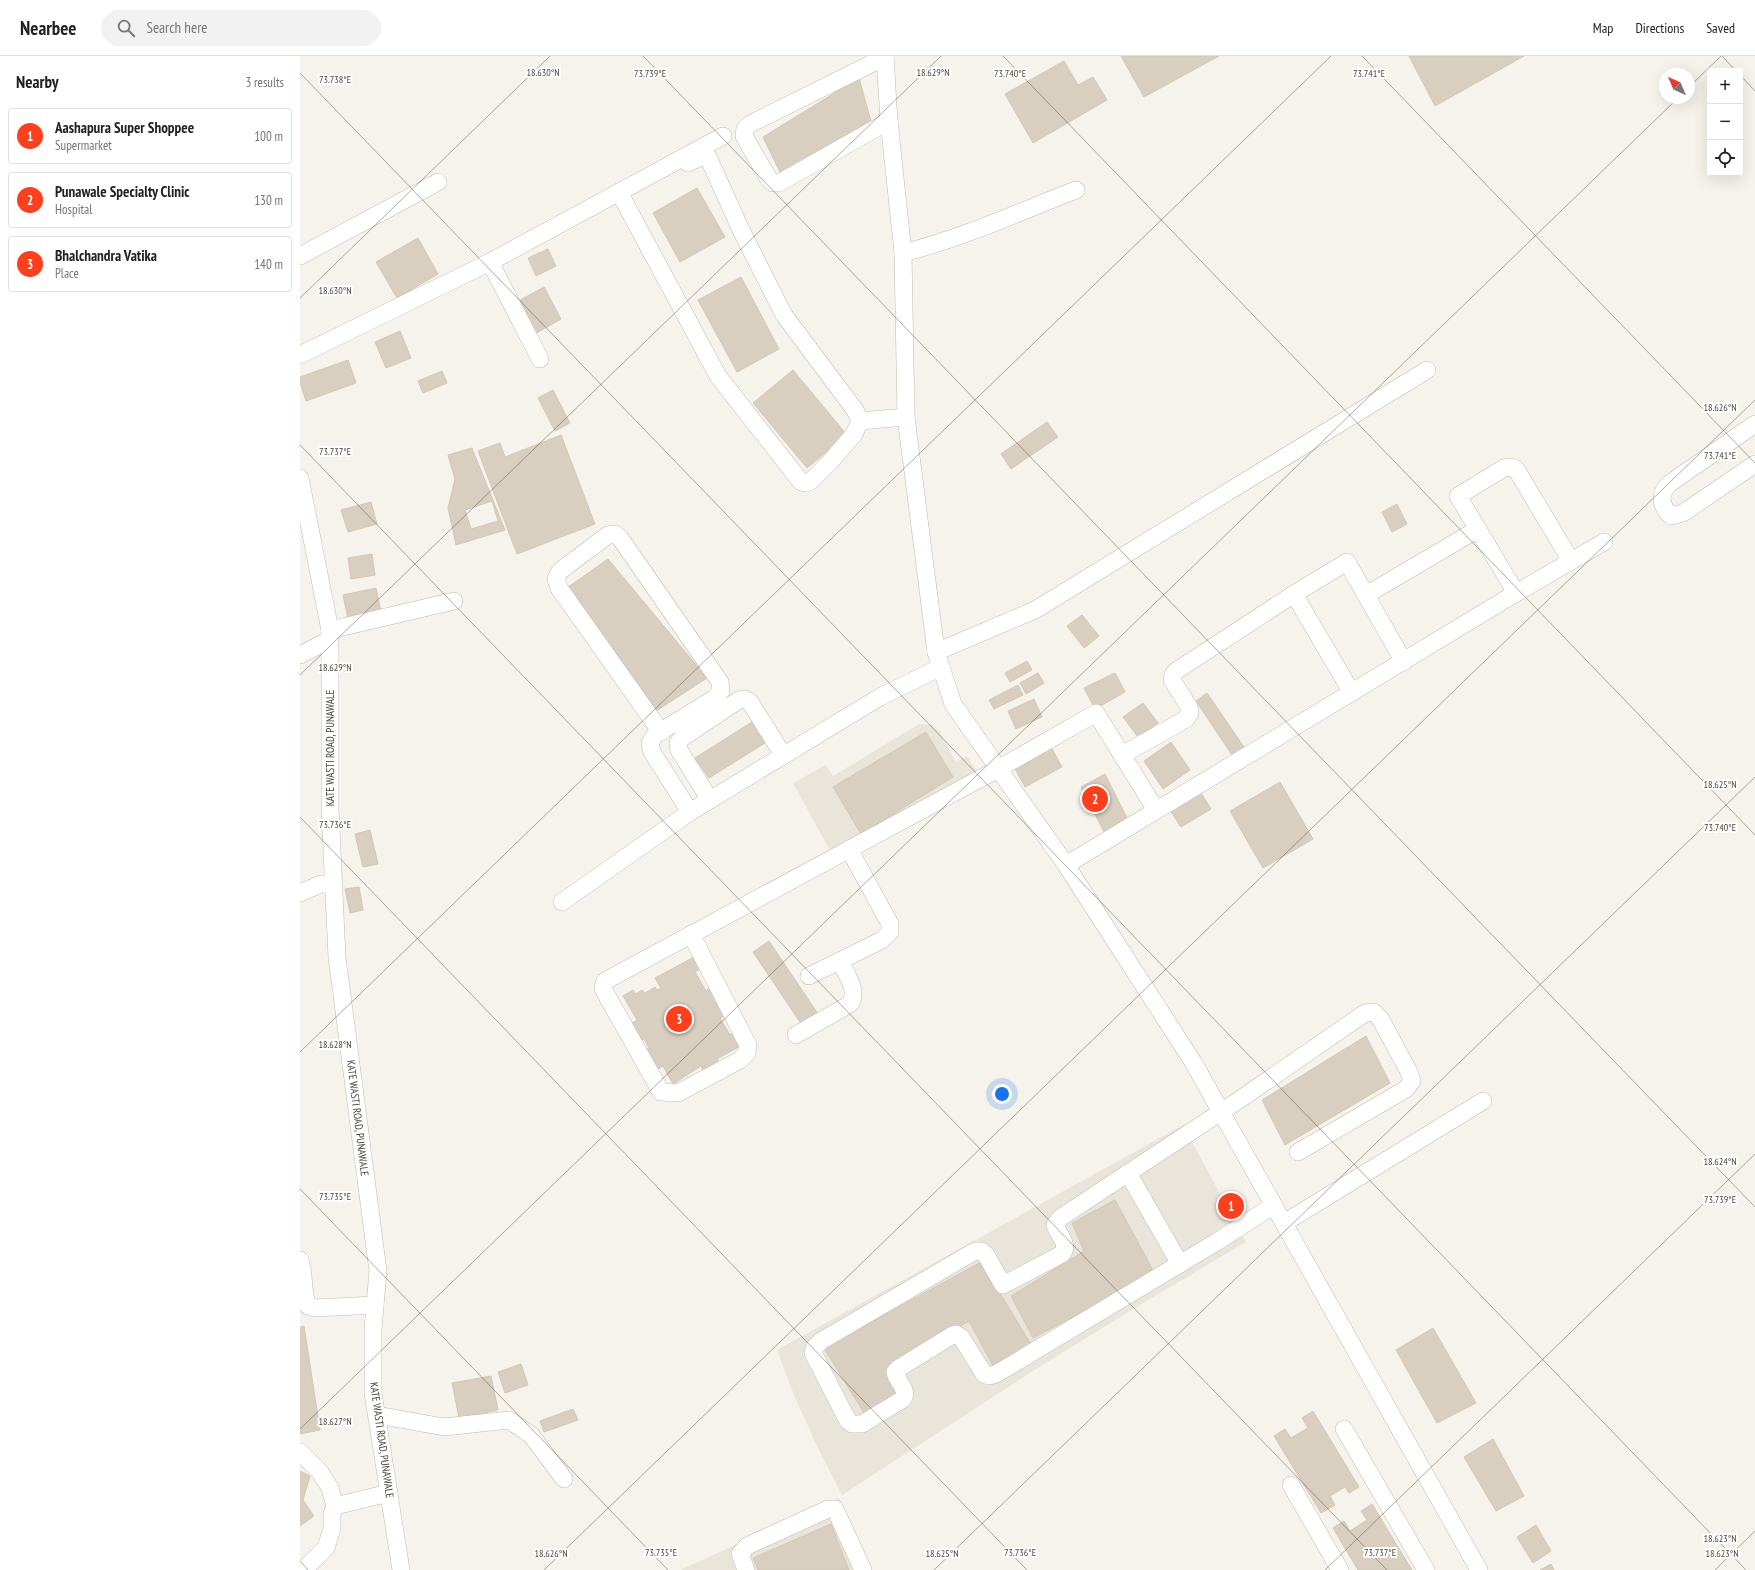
<!DOCTYPE html>
<meta charset="utf-8">
<style>
body{margin:0;font-family:"PT Sans Narrow",sans-serif;background:#f2f2f2;color:#222}
.controls{position:absolute;right:12px;top:12px;display:grid;overflow:hidden;border-radius:4px;box-shadow:0 4px 16px #0002}
.controls button{width:36px;height:36px;display:grid;place-items:center;padding:0;border:0;border-bottom:1px solid #e0e0e0;background:#fff;color:#222;font:20px sans-serif}
.compass{position:absolute;left:1359px;top:12px;width:36px;height:36px;border-radius:50%;background:#fff;box-shadow:0 4px 16px #0002;rotate:316deg}
.you{position:absolute;left:702px;top:1038px;width:14px;height:14px;margin:-10px;border:3px solid #fff;border-radius:50%;background:#1a73e8;box-shadow:0 0 0 6px #1a73e833}
.badge{display:grid;place-items:center;width:26px;height:26px;border-radius:50%;background:#fc3f1d;color:#fff;font-size:13px;font-weight:700}
.pin{position:absolute;translate:-50% -50%;border:2px solid #fff;box-shadow:0 1px 4px #0006}
.list{margin:0;padding:0;list-style:none}
h2{display:flex;justify-content:space-between;align-items:center;height:52px;margin:0;padding:0 16px;font-size:17px}
h2 small{font-size:13px;font-weight:400;color:#767676}
.list li{display:grid;grid-template-columns:26px 1fr auto;gap:12px;align-items:center;box-sizing:border-box;height:56px;margin:0 8px 8px;padding:0 8px;border:1px solid #e0e0e0;border-radius:4px}
.list b{display:block;font-size:15px;white-space:nowrap}
.list p{margin:0;font-size:13px;white-space:nowrap;color:#767676}
.list em{font-size:13px;font-style:normal;color:#767676}
.icon{flex:none;width:22px;height:22px;fill:none;stroke:currentColor;stroke-width:2;stroke-linecap:round;stroke-linejoin:round}
.map{position:relative;flex:none;width:1455px;height:1514px;overflow:hidden}
header{display:flex;align-items:center;gap:24px;box-sizing:border-box;height:56px;padding:0 20px;background:#fff;border-bottom:1px solid #e0e0e0}
header strong{font-size:19px}
nav{display:flex;gap:22px;margin-inline-start:auto;font-size:14px}
.search{width:280px;height:36px;background:#f2f2f2;display:flex;align-items:center;gap:10px;box-sizing:border-box;padding:0 14px;border-radius:22px;color:#767676;font-size:15px}
main{display:flex}
aside{flex:1;background:#fff}
.map>svg:first-child{display:block}
</style>
<header>
<strong>Nearbee</strong>
<div class="search"><svg class="icon" aria-label="search" viewBox="0 0 24 24"><circle cx="10" cy="10" r="6"/><path d="M15 15l6 6"/></svg>Search here</div>
<nav><a>Map</a><a>Directions</a><a>Saved</a></nav>
</header>
<main>
<aside>
<h2>Nearby<small>3 results</small></h2>
<ul class="list">
<li><span class="badge">1</span><div><b>Aashapura Super Shoppee</b><p>Supermarket</p></div><em>100 m</em></li>
<li><span class="badge">2</span><div><b>Punawale Specialty Clinic</b><p>Hospital</p></div><em>130 m</em></li>
<li><span class="badge">3</span><div><b>Bhalchandra Vatika</b><p>Place</p></div><em>140 m</em></li>
</ul>
</aside>
<div class="map">
<svg width="1455" height="1514" viewBox="0 0 1455 1514">
<rect width="100%" height="100%" fill="#f6f3ec"/>
<g fill="#eae5da">
<polygon points="619,668 632,669 639,675 656,706 667,700 678,717 533,800 493,727 526,709 533,720"/>
<polygon points="883,1069 946,1186 838,1250 733,1315 542,1439 518,1392 496,1344 477,1294"/>
<polygon points="539,1442 569,1514 380,1514"/>
</g>
<g fill="#d8cfc1" stroke="#d3c7b4" fill-rule="evenodd">
<polygon points="821,0 919,0 844,41"/>
<polygon points="1109,0 1224,0 1135,50"/>
<polygon points="764,5 778,29 793,21 807,44 733,87 705,38"/>
<polygon points="559,22 572,69 480,116 463,81"/>
<polygon points="397,132 425,181 380,206 353,157"/>
<polygon points="118,182 138,218 97,242 76,206"/>
<polygon points="248,193 256,210 236,220 228,202"/>
<polygon points="441,221 479,293 437,316 398,244"/>
<polygon points="244,231 261,263 233,279 215,247"/>
<polygon points="100,275 111,302 86,312 75,286"/>
<polygon points="48,304 56,327 6,345 0,327 0,321"/>
<polygon points="493,314 547,379 507,412 453,347"/>
<polygon points="142,315 147,327 123,337 118,325"/>
<polygon points="253,334 270,367 255,375 238,342"/>
<polygon points="747,366 758,381 711,413 701,398"/>
<polygon points="261,379 295,468 217,498 178,395 200,387 205,401"/>
<path d="M172 392 205 474 156 489 148 452 155 423 148 399ZM192 445 198 465 171 473 165 454Z"/>
<polygon points="71,446 77,468 48,476 41,454"/>
<polygon points="1097,448 1107,468 1092,476 1082,456"/>
<polygon points="72,498 75,519 51,523 48,502"/>
<polygon points="308,503 407,622 356,655 264,534"/>
<polygon points="76,532 81,556 48,563 43,539"/>
<polygon points="782,559 799,580 784,592 767,570"/>
<polygon points="727,605 732,614 710,626 705,617"/>
<polygon points="738,617 744,627 726,638 720,627"/>
<polygon points="815,617 825,636 795,653 784,632"/>
<polygon points="718,629 723,639 694,653 689,644"/>
<polygon points="907,637 946,694 934,702 896,645"/>
<polygon points="734,643 742,661 716,673 708,655"/>
<polygon points="843,647 858,667 838,681 823,661"/>
<polygon points="452,666 465,687 409,722 395,702"/>
<polygon points="626,676 653,721 561,778 533,731"/>
<polygon points="871,686 890,714 863,733 844,705"/>
<polygon points="751,691 762,711 725,731 714,711"/>
<polygon points="805,718 828,764 804,776 781,731"/>
<polygon points="980,726 1013,783 963,812 930,755"/>
<polygon points="898,732 911,753 881,771 868,751"/>
<polygon points="70,774 78,808 63,811 55,778"/>
<polygon points="59,831 63,854 50,857 45,833"/>
<polygon points="469,885 518,958 502,969 453,896"/>
<polygon points="396,900 402,912 395,916 406,935 411,930 426,959 420,962 430,979 433,976 444,988 417,1003 420,1010 404,1016 401,1010 373,1028 363,1010 353,1016 341,996 349,992 344,983 336,987 327,970 337,964 323,940 333,934 336,938 342,934 345,937 355,931 357,934 361,932 355,922"/>
<polygon points="1066,980 1090,1027 985,1089 962,1044"/>
<polygon points="815,1144 855,1218 733,1282 711,1240 784,1195 772,1167"/>
<polygon points="681,1206 732,1290 693,1310 669,1265 587,1312 602,1339 564,1357 524,1292"/>
<polygon points="4,1270 20,1374 0,1378 0,1271"/>
<polygon points="1133,1272 1176,1347 1137,1367 1096,1294"/>
<polygon points="221,1308 228,1329 205,1337 198,1316"/>
<polygon points="191,1320 198,1354 159,1362 152,1327"/>
<polygon points="273,1353 278,1364 244,1376 240,1365"/>
<polygon points="1013,1355 1059,1431 1049,1437 1045,1431 1030,1440 1035,1449 1021,1457 974,1380 985,1373 991,1382 1008,1372 1002,1362"/>
<polygon points="1193,1383 1224,1440 1196,1455 1164,1401"/>
<polygon points="0,1415 10,1420 3,1444 14,1460 0,1470"/>
<polygon points="1072,1448 1112,1514 1058,1514 1033,1472 1044,1465 1050,1475 1067,1464 1061,1455"/>
<polygon points="531,1468 549,1514 458,1514 453,1502"/>
<polygon points="1236,1469 1251,1495 1233,1507 1217,1481"/>
<polygon points="1251,1508 1254,1514 1240,1514"/>
</g>
<g fill="none" stroke-linecap="round" stroke-linejoin="round">
<g stroke="#c2bbae" stroke-width="18">
<g id="minor">
<polyline points="585,0 589,65 603,197 606,361 636,596 653,648 766,809 893,1006 1179,1514"/>
<polyline points="585,1 450,68 445,73 444,80 468,122 473,127 479,127 589,65"/>
<polyline points="388,107 405,99 408,101 441,174 484,259 555,354 560,365 606,361"/>
<polyline points="319,136 418,320 501,426 506,427 511,425 530,406 554,378 560,365"/>
<path d="M603 197C663 182 719 156 776 134"/>
<polyline points="0,200 138,126"/>
<polyline points="190,206 240,303"/>
<polyline points="0,299 190,206 423,80"/>
<path d="M1455 368 1369 428C1358 439 1361 450 1371 460L1383 457 1455 408"/>
<polyline points="0,422 30,574 30,752 37,901 78,1215 73,1273 73,1337 101,1514"/>
<polyline points="1216,537 1158,440 1204,412 1211,411 1216,413 1271,505"/>
<polyline points="994,538 1052,637"/>
<polyline points="1066,539 1178,473"/>
<polyline points="30,574 154,545"/>
<polyline points="636,596 735,554 1127,314"/>
<polyline points="0,599 29,584"/>
<polyline points="361,676 259,532 256,523 260,515 308,479 315,478 320,482 420,626 421,635 415,642 355,679 350,687 352,696 390,756"/>
<polyline points="822,699 886,663 890,657 889,651 872,624 873,619 876,615 994,538 1047,506 1104,606"/>
<polyline points="410,744 379,694 378,687 382,682 439,644 445,643 450,646 483,699"/>
<polyline points="766,809 1216,537 1304,486"/>
<polyline points="0,837 21,828 33,828"/>
<polyline points="262,846 390,756 580,641 641,611"/>
<polyline points="391,878 448,989 447,997 440,1004 378,1037 361,1036 307,940 303,932 305,925 698,713 796,657 856,754"/>
<polyline points="509,920 582,884 590,876 590,868 549,793"/>
<path d="M496 979 550 948C559 934 546 919 540 905"/>
<polyline points="828,1117 880,1208"/>
<path d="M974 1149 918 1185 696 1318 689 1320 684 1318 661 1281 656 1278 651 1280 599 1312 595 1316C597 1326 609 1334 603 1343L562 1368H552L548 1365 513 1297 515 1291 521 1285 675 1195H681L686 1199 703 1229 762 1198C770 1188 758 1179 755 1169L760 1162 939 1044 1065 957 1074 956 1081 964 1109 1016 1112 1025 1106 1033 998 1096"/>
<polyline points="984,1167 1183,1045"/>
<path d="M0 1204C5 1219 2 1236 8 1250L15 1252 75 1249"/>
<polyline points="77,1359 144,1371 209,1364 231,1379 264,1423"/>
<polyline points="1044,1373 1126,1514"/>
<polyline points="0,1396 20,1416 30,1432 35,1450 32,1458 32,1472 26,1492 3,1514"/>
<polyline points="991,1429 1040,1514"/>
<polyline points="35,1450 89,1437"/>
<polyline points="446,1514 440,1498 447,1490 528,1453 535,1453 563,1514"/>
</g>
</g>
<use href="#minor" stroke="#fff" stroke-width="17"/>
</g>
<path fill="none" stroke="#4b4439" stroke-width="1" stroke-opacity="0.45" d="M343 0 1455 1151M703 0 1455 779M1062 0 1455 407M1422 0 1436 15M0 17 1446 1514M1440 19 1455 35M1389 31 1421 0M0 242 250 0M0 389 1087 1514M0 619 641 0M0 761 727 1514M0 996 1031 0M0 1133 368 1514M0 1373 1378 42M0 1505 8 1514M244 1514 1455 344M634 1514 1455 721M1025 1514 1455 1098M1415 1514 1455 1475"/>
<g text-anchor="middle" stroke-width="4" stroke-linejoin="round" paint-order="stroke">
<g font-size="11" fill="#4b4439" stroke="#fff">
<text transform="translate(30 692) rotate(-90)" y="4">KATE WASTI ROAD, PUNAWALE</text>
<text transform="translate(58 1062) rotate(83)" y="4">KATE WASTI ROAD, PUNAWALE</text>
<text transform="translate(82 1384) rotate(82)" y="4">KATE WASTI ROAD, PUNAWALE</text>
</g>
</g>
<g font-size="10" text-anchor="middle" fill="#4b4439" stroke="#fff" stroke-width="4" stroke-linejoin="round" paint-order="stroke">
<text x="243" y="20">18.630°N</text>
<text x="633" y="20">18.629°N</text>
<text x="350" y="21">73.739°E</text>
<text x="710" y="21">73.740°E</text>
<text x="1069" y="21">73.741°E</text>
<text x="35" y="27">73.738°E</text>
<text x="35" y="238">18.630°N</text>
<text x="1420" y="355">18.626°N</text>
<text x="35" y="399">73.737°E</text>
<text x="1420" y="403">73.741°E</text>
<text x="35" y="615">18.629°N</text>
<text x="1420" y="732">18.625°N</text>
<text x="35" y="772">73.736°E</text>
<text x="1420" y="775">73.740°E</text>
<text x="35" y="992">18.628°N</text>
<text x="1420" y="1109">18.624°N</text>
<text x="35" y="1144">73.735°E</text>
<text x="1420" y="1147">73.739°E</text>
<text x="35" y="1369">18.627°N</text>
<text x="1420" y="1486">18.623°N</text>
<text x="361" y="1500">73.735°E</text>
<text x="720" y="1500">73.736°E</text>
<text x="1080" y="1500">73.737°E</text>
<text x="251" y="1501">18.626°N</text>
<text x="642" y="1501">18.625°N</text>
<text x="1422" y="1501">18.623°N</text>
</g>
</svg>
<div class="controls">
<button>+</button>
<button>−</button>
<button><svg class="icon" aria-label="locate" viewBox="0 0 24 24"><circle cx="12" cy="12" r="6"/><path d="M12 2v4M12 18v4M2 12h4M18 12h4"/></svg></button>
</div>
<svg class="compass" viewBox="-18 -18 36 36"><path d="M0-13l5 13h-10z" fill="#e53935"/><path d="M0 13l5-13h-10z" fill="#767676"/></svg>
<div class="you"></div>
<div class="pin badge" style="left:931px;top:1150px">1</div>
<div class="pin badge" style="left:795px;top:743px">2</div>
<div class="pin badge" style="left:379px;top:963px">3</div>
</div>
</main>
